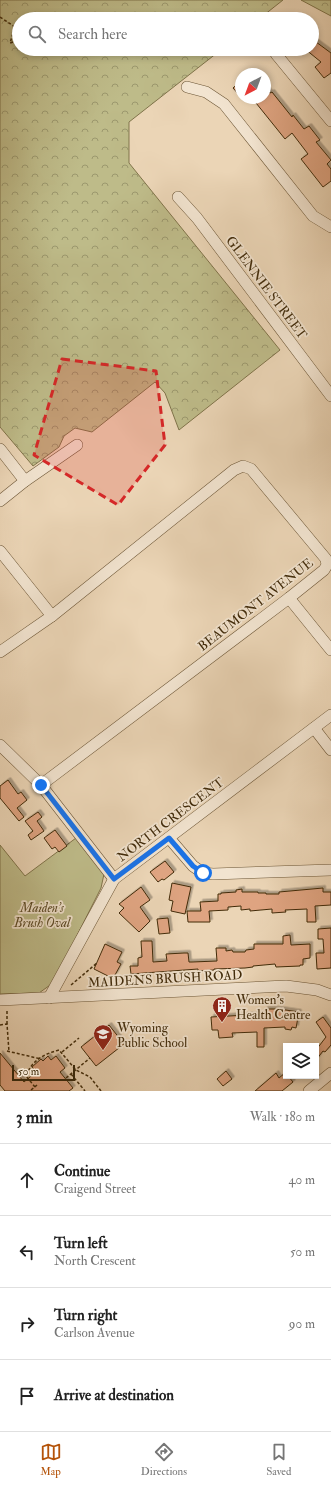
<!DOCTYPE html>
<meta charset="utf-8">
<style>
body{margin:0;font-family:"IM FELL Double Pica",serif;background:#f6f6f6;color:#222}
.controls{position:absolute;right:12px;bottom:12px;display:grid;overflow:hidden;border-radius:0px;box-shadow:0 2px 6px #0003}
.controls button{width:36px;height:36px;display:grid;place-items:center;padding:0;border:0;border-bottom:1px solid #e0e0e0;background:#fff;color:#222;font:20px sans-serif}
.compass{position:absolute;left:235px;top:68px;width:36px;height:36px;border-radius:50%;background:#fff;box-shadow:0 2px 6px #0003;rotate:221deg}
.scale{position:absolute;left:12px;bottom:10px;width:63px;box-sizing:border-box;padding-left:4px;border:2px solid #422c0b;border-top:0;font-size:11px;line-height:14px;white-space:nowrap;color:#422c0b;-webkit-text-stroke:3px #f2e4d0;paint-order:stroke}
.stop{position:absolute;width:12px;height:12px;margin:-9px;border:3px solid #1a73e8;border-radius:50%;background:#fff}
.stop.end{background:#1a73e8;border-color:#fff;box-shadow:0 1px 4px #0008}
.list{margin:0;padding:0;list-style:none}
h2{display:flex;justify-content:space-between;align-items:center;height:52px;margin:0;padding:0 16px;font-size:17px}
h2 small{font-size:13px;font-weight:400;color:#767676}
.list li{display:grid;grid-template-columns:26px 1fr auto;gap:12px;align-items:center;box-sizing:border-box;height:72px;padding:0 16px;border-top:1px solid #e0e0e0}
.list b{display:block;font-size:15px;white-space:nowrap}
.list p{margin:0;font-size:13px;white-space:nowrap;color:#767676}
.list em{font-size:13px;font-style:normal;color:#767676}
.icon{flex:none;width:22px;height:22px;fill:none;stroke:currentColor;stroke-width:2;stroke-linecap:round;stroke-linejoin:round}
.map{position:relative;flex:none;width:331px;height:1091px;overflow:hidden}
.search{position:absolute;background:#fff;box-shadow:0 2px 6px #0003;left:12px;right:12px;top:12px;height:44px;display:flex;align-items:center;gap:10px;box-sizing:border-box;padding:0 14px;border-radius:22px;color:#767676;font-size:15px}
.sheet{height:340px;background:#fff}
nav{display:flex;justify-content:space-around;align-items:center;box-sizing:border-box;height:56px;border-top:1px solid #e0e0e0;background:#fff;font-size:11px;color:#767676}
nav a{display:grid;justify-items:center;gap:2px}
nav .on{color:#b45309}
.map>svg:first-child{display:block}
</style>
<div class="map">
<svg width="331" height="1091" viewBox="0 0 331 1091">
<defs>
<pattern id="forest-crowns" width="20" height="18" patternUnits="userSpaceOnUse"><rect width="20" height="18" fill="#bebb89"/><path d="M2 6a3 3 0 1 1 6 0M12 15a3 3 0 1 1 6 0" fill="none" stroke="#9c986e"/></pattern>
<filter id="shadow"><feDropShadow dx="2.5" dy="-2.5" stdDeviation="0" flood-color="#0004"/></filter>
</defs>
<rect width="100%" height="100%" fill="#ebd5b6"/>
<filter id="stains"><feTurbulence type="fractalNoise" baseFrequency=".005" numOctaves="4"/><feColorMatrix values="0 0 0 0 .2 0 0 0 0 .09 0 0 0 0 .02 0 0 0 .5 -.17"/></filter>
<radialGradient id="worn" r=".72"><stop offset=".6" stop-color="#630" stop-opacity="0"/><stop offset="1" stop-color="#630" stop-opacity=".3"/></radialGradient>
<g fill="url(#forest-crowns)" stroke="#80744a">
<polygon points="0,0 283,0 259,19 19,19 19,49 222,49 129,122 129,163 280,350 179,430 165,393 155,382 92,432 75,428 64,436 59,447 33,466 0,427"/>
<polygon points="301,0 331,0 331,16"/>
</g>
<polygon fill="#bebb89" stroke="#80744a" points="76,838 104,874 101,888 53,983 39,993 0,994 0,845 25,876"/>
<g fill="#dfa481" stroke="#422c0b" filter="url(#shadow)">
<polygon points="312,39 331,53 331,73 324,78 315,67 321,62 305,49 312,49"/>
<polygon points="241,81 241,97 233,88"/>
<polygon points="265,86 270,93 272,92 292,117 293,115 304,129 309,126 320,140 316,142 331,160 327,164 331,169 331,181 323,187 301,159 308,154 292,133 285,139 252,98 265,98"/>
<polygon points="8,780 18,794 21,792 27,800 17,808 24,817 19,821 0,798 0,786"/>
<polygon points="38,812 42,817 37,821 44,831 31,840 28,835 33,831 25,821"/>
<polygon points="55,830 67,846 59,852 55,847 52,849 44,838"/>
<polygon points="165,861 174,872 164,880 162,879 158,882 150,872"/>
<polygon points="172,883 191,887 185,914 171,911 173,901 169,900"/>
<polygon points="141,887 150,900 140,907 150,921 139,932 119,913 124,908 119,904"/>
<polygon points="323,888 323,892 331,892 331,905 315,906 316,922 307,922 307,909 285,910 286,912 272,913 272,909 250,911 250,909 241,910 241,906 228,907 228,910 209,911 210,922 188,922 187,911 201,911 200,902 218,901 218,894 221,894 221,893 236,892 236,890 242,889 242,892 258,892 258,893 266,893 266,894 279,894 279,892"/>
<polygon points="168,918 170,933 159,934 157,919"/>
<polygon points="331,928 331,968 317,969 316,953 324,953 323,939 318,939 318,929"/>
<polygon points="290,935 291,945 310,944 310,958 303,959 303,965 300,965 300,966 276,967 275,964 253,966 253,967 245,968 214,969 214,970 198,971 198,969 131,974 130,966 138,966 138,958 142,957 141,941 152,941 153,962 167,961 166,954 184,953 188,953 189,962 192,962 217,961 216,948 226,948 226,951 232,950 233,952 245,952 246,950 254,949 254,944 283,944 283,936"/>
<polygon points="105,944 122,952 117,962 121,964 115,975 110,977 94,969"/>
<polygon points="265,1009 279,1009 299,1012 296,1028 292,1027 291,1030 285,1029 285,1027 264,1028 264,1047 257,1047 257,1032 232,1033 233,1037 219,1038 218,1030 212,1030 211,1017 265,1014"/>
<polygon points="323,1017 331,1028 331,1045 325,1052 323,1051 316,1060 316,1050 326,1037 316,1022"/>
<polygon points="109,1025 124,1044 96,1066 81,1047"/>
<polygon points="0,1053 24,1082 36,1072 32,1067 41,1059 43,1061 48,1056 51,1060 56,1056 65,1068 60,1072 73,1088 69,1091 5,1091 0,1085"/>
<polygon points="226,1071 232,1079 223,1086 217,1079"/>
<polygon points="276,1073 279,1078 285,1073 286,1076 288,1076 293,1082 282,1091 255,1091"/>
</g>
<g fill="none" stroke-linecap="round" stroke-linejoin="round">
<g stroke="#6c5636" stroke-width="12">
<g id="minor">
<polyline points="276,54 331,121"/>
<polyline points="187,87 206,92 224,104 313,216 331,227"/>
<polyline points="178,197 197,218 331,396"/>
<polyline points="0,449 25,481"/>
<polyline points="0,501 25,481 77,445"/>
<polyline points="0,551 52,616"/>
<polyline points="289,598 331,650"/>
<polyline points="0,652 52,616 234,470 243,466 251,469 326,559 327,565 324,570 289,598 41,785"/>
<polyline points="314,728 331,750"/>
<polyline points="0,745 41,785 114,879"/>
<polyline points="169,838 193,866 203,873 213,874 331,870"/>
<polyline points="49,998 114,879 331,715"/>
<polyline points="0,1000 286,986 317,990 331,995"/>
<polyline points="309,1091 331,1073"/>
</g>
</g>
<g stroke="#422c0b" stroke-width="1.5" stroke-dasharray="3 2" stroke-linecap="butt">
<polyline points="0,17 15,27 10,43 19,40"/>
<polyline points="73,19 76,18 80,19"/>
<polyline points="85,53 86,49"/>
<polyline points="71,985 97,963"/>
<polyline points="7,1011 7,1024"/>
<polyline points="0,1025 7,1024 9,1052"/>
<polyline points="7,1051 41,1059"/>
<polyline points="62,1052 79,1038"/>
<polyline points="71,1074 85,1091"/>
<polyline points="66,1078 90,1058"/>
<path d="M35 1087 26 1076C32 1060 44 1054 59 1050L76 1070 90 1077 101 1091"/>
<polyline points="31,1090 37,1085"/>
</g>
<use href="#minor" stroke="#f2e4d0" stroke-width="11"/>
</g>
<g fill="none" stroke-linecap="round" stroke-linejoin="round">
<polyline stroke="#1a73e8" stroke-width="5" points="41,785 114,879 169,838 193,866 203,873"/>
</g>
<path fill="#d62828" fill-opacity="0.2" stroke="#d62828" stroke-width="3" stroke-dasharray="8 5" stroke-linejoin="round" d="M62 359 156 371 165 445 118 505 34 455Z"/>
<defs>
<g id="building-pin" transform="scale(1)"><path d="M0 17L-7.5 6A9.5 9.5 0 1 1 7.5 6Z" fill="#8f2418" stroke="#f2e4d0"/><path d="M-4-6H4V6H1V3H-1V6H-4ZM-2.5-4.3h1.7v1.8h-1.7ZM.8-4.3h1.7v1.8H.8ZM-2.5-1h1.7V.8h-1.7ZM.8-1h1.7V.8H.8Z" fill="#fff"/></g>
<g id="school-pin" transform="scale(1)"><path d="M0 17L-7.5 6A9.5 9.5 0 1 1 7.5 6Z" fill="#8f2418" stroke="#f2e4d0"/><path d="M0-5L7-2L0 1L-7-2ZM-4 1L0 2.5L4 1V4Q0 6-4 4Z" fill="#fff"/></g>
</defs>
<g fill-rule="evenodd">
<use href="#building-pin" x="222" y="1006"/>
<use href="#school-pin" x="103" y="1034"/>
</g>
<g text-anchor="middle" stroke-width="3.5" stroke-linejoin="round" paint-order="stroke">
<g font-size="13" fill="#422c0b" stroke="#f2e4d0">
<text transform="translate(267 287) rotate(53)" y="5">GLENNIE STREET</text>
<text transform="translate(255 604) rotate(-38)" y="5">BEAUMONT AVENUE</text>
<text transform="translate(170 819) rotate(-37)" y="5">NORTH CRESCENT</text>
<text transform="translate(165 978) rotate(-3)" y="5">MAIDENS BRUSH ROAD</text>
</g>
<g font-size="13" font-style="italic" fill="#5b4924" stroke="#f2e4d0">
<text x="42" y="912">Maiden's<tspan x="42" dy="15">Brush Oval</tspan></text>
</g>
<g font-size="13" fill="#422c0b" stroke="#f2e4d0" text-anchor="start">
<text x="236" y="1004">Women's<tspan x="236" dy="15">Health Centre</tspan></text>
<text x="117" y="1032">Wyoming<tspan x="117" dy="15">Public School</tspan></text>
</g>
</g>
<rect width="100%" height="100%" filter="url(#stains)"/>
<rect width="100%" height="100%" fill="url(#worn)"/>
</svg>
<div class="controls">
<button><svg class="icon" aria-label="layers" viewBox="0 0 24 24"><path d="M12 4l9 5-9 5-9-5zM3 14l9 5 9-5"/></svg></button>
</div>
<svg class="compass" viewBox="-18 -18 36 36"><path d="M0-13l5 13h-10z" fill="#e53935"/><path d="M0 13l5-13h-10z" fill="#767676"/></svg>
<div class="scale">50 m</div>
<div class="stop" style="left:203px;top:873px"></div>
<div class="stop end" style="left:41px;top:785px"></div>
<div class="search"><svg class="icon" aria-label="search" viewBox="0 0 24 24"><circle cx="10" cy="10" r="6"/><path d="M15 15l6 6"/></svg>Search here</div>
</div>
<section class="sheet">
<h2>3 min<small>Walk · 180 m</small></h2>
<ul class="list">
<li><svg class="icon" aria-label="ahead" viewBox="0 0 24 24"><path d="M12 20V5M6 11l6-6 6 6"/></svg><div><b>Continue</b><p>Craigend Street</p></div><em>40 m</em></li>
<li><svg class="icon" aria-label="left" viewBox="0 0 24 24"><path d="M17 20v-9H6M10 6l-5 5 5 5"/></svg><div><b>Turn left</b><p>North Crescent</p></div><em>50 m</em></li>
<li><svg class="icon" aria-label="right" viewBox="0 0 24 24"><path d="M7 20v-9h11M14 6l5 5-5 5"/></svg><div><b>Turn right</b><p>Carlson Avenue</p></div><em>90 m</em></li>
<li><svg class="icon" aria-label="arrive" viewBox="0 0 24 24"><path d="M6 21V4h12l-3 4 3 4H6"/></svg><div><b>Arrive at destination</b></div></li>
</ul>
</section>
<nav>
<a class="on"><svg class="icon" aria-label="map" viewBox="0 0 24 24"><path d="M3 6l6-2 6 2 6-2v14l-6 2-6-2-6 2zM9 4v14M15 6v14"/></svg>Map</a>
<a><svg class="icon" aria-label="directions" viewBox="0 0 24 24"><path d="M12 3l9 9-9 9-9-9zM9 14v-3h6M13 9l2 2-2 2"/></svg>Directions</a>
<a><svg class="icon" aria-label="saved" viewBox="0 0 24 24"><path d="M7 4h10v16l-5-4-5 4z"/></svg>Saved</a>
</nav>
